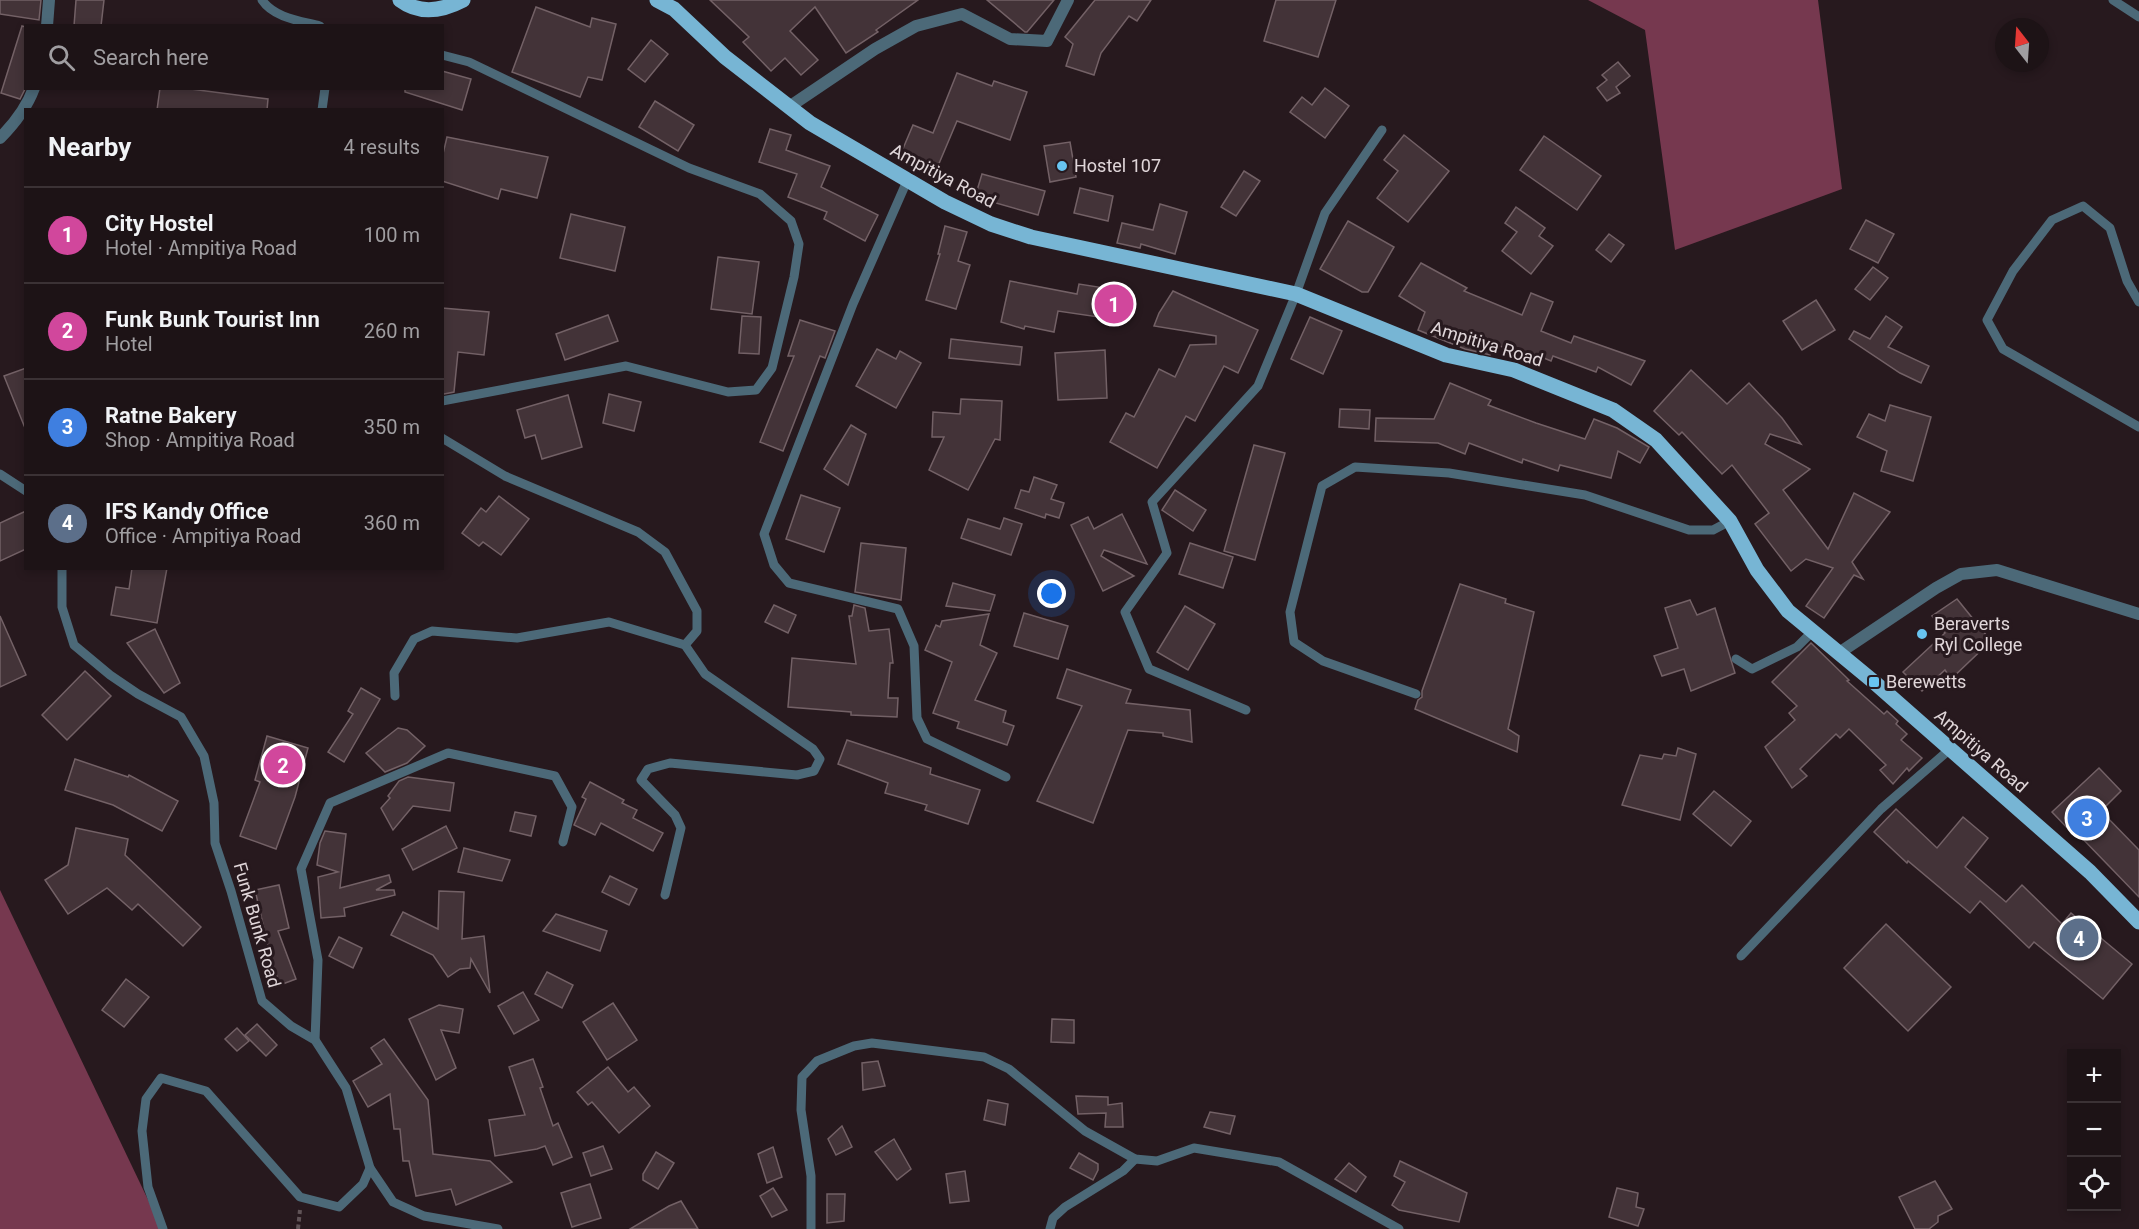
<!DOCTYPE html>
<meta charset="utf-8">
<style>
body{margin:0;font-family:Roboto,sans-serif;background:#2a2023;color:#f1f3f6}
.controls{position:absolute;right:18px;bottom:18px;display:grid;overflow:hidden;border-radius:0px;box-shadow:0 3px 9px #0003}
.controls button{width:54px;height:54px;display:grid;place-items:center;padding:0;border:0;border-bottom:2px solid #3b3235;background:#1d1316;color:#f1f3f6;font:30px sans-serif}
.compass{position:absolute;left:1995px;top:18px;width:54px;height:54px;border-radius:50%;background:#1d1316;box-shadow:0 3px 9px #0003;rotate:343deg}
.you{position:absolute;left:1052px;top:594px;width:21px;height:21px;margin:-15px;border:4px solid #fff;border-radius:50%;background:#1a73e8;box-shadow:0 0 0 9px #1a73e833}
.badge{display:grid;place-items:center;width:39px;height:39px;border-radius:50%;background:#7c3aed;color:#fff;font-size:20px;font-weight:700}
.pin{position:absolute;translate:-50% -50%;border:3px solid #fff;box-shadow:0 2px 6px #0006}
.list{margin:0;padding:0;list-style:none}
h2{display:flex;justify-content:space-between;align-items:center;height:78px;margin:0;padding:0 24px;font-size:26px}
h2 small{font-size:20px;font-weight:400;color:#a09ea1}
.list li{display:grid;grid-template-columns:39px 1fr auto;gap:18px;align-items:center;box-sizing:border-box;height:96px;padding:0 24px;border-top:2px solid #3b3235}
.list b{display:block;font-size:22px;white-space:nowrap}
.list p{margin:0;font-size:20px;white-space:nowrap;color:#a09ea1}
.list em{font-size:20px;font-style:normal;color:#a09ea1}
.icon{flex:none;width:33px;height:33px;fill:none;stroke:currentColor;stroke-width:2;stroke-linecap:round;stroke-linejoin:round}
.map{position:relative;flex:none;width:2139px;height:1229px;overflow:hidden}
.search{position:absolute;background:#1d1316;box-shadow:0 3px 9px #0003;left:24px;top:24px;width:420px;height:66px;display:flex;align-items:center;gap:15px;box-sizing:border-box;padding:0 21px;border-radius:0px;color:#a09ea1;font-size:22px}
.panel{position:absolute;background:#1d1316;box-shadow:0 3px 9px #0003;left:24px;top:108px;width:420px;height:462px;border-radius:0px}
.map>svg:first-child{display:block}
</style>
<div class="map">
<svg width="2139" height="1229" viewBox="0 0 2139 1229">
<rect width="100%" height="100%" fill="#27191e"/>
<g fill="#76384f">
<polygon points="1588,0 1818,0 1842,189 1675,250 1645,30"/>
<polygon points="0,890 162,1229 0,1229"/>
</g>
<g fill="#433338" stroke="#736166" stroke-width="1.5">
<polygon points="0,0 41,0 39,20 0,14"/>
<polygon points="76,0 104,0 101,26 74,26"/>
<polygon points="710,0 918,0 876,30 878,32 846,53 815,7 790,31 818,60 801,75 785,58 771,71 743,42 749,37"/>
<polygon points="987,0 1054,0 1027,32 1025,32"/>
<polygon points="1095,0 1151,0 1137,21 1129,16 1101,53 1094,75 1066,66 1073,44 1065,37"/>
<polygon points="1276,0 1336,0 1318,57 1264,41"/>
<polygon points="536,7 590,27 592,18 616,24 602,80 588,77 580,97 512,72"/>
<polygon points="22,26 26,27 26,87 20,99 1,93"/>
<polygon points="651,40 668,54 645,82 628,69"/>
<polygon points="1618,62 1630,76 1616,87 1620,93 1607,101 1597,88 1607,80 1602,75"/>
<polygon points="442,71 471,79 462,110 405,92 405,88 442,88"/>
<polygon points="957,73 992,86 994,81 1027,92 1010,140 957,121 935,173 899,158 913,125 933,133"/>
<polygon points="160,88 183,88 268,99 267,110 157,110"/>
<polygon points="1325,88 1349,106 1325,138 1290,112 1302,97 1312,105"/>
<polygon points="655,101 694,125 678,151 639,127"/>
<polygon points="770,129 791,135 786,150 830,166 821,187 878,215 865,241 824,219 827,212 788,197 797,174 759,162"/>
<polygon points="1404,135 1449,171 1408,222 1377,198 1398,171 1384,160"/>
<polygon points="1544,136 1601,176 1577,210 1520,170"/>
<polygon points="447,137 548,157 537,198 501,189 498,199 442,181 442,158"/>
<polygon points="1070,142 1076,177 1050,182 1044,146"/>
<polygon points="1244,171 1260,181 1236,216 1221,207"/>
<polygon points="982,174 1045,191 1038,215 975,197"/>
<polygon points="1080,188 1113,196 1108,221 1074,213"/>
<polygon points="1160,204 1187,212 1175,254 1141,244 1140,248 1117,243 1122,223 1153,230"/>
<polygon points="1516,207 1545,228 1539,236 1553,246 1531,274 1502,251 1517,232 1505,223"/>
<polygon points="571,214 625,227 615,271 560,258"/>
<polygon points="1866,220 1894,234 1878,263 1850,249"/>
<polygon points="1348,221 1394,247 1368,292 1362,292 1320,269"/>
<polygon points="945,226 967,232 958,261 970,265 956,309 926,300 940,254 938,254"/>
<polygon points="1609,234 1624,245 1611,262 1596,250"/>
<polygon points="718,257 759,262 752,314 711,309"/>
<polygon points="1421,263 1467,288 1464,291 1522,315 1531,293 1553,302 1541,331 1571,343 1574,336 1645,361 1631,385 1598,367 1596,372 1553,356 1551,361 1532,353 1530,358 1495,344 1490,355 1465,349 1418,330 1425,312 1399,296"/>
<polygon points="1873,267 1888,278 1870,300 1855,289"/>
<polygon points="1010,281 1077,294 1079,284 1124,291 1119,320 1058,311 1054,332 1025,326 1024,329 1001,322"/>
<polygon points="1173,291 1258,330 1238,373 1224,366 1195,421 1186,416 1157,468 1110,442 1126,413 1134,417 1159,369 1175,377 1190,345 1216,344 1216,336 1154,326 1159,313"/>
<polygon points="1816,300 1835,330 1802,350 1783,321"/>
<polygon points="442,308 489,312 484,355 458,352 454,392 444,394 442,394"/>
<polygon points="608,315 618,341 565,360 556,334"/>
<polygon points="742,316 761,317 759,354 739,353"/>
<polygon points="1886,316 1902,327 1888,347 1929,366 1921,383 1900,373 1849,339 1854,331 1870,339"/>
<polygon points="1310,317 1342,331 1323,374 1291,359"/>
<polygon points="800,320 835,331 825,358 820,356 783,451 760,442 794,356 788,356"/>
<polygon points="951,339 1022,347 1020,365 949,358"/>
<polygon points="877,349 896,359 900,351 921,363 896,408 856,386"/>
<polygon points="1105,350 1107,398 1058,400 1055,353"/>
<polygon points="26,368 26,427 25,428 4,376"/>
<polygon points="1691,370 1727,404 1749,383 1782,418 1801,444 1770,434 1765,444 1810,469 1783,490 1828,549 1854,493 1890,512 1852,562 1863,579 1854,575 1824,618 1806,606 1833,568 1806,559 1791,571 1755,524 1769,513 1732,465 1722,474 1682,432 1679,435 1654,411"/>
<polygon points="1450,383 1491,400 1488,405 1536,423 1585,439 1594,419 1617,428 1649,447 1640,463 1618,451 1611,478 1560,465 1558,471 1523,459 1522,463 1469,443 1465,454 1438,443 1375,441 1376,418 1434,419"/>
<polygon points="609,394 641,402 634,431 603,423"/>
<polygon points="568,395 582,447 542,459 535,435 525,438 517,410"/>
<polygon points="961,399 1002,401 1000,440 995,439 968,490 929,470 944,437 932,437 933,412 960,414"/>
<polygon points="1890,405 1931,417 1913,481 1881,471 1887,451 1857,437 1869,414 1885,421"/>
<polygon points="1340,409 1370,410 1369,429 1339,427"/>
<polygon points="851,425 866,434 848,485 824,469"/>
<polygon points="1254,445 1285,453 1255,560 1224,551"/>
<polygon points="1034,477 1057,485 1051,499 1064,503 1059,518 1046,514 1045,518 1015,508 1021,490 1029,492"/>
<polygon points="1175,490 1206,510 1193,531 1162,510"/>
<polygon points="801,495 840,508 824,552 786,539"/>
<polygon points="499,496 529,519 501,555 483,542 479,546 462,533 481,508 486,512"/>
<polygon points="26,511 26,549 0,561 0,523"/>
<polygon points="1122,514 1147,564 1104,550 1101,556 1134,576 1103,591 1071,525 1088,517 1094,529"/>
<polygon points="1004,518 1022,524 1011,555 961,538 968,519 1000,529"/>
<polygon points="861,543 906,548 901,600 855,592"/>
<polygon points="1190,543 1233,557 1223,588 1179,574"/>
<polygon points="132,568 167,568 157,623 111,615 116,587 129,589"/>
<polygon points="953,583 995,595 990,611 946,606"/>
<polygon points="1460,584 1506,599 1505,603 1534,612 1508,729 1519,736 1517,752 1415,709 1418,700 1422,697 1422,691"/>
<polygon points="1957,599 1991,641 1951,679 1945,670 1922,691 1903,672 1945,633 1932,616"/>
<polygon points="1690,600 1697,615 1715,608 1735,673 1691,691 1684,669 1662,676 1654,656 1678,648 1665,608"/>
<polygon points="774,605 796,615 788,633 765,622"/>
<polygon points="854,605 865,608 869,631 889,629 893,663 890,663 888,698 898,698 897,717 851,715 851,712 788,707 792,658 856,664 849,616 852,616"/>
<polygon points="1185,606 1215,624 1188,670 1157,652"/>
<polygon points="1024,613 1068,626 1058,659 1014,646"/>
<polygon points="989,614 980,645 997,653 975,700 1006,711 1003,722 1014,726 1007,745 957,728 959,722 933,713 952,662 925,650 936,625 940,627 942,621"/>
<polygon points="0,616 26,675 0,687"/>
<polygon points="155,629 180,683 164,693 127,643"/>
<polygon points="1811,643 1849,680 1847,681 1884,714 1887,711 1898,721 1896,724 1907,734 1901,740 1922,758 1909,771 1907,768 1893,784 1880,770 1886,765 1849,729 1840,738 1836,734 1800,769 1807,776 1792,788 1765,747 1795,720 1789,713 1797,706 1772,682"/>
<polygon points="1067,669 1131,690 1126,703 1190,710 1192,742 1163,736 1163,733 1128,730 1093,823 1037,801 1082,706 1057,698"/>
<polygon points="85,671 111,696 67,740 42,715"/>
<polygon points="361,688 380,699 344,762 328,752 353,714 348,711"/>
<polygon points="398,728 407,730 425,746 407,763 385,772 366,753"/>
<polygon points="267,736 308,748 295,797 276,849 240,836 260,782 255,780"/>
<polygon points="847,740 931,768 930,774 980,790 968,824 925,810 927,805 885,793 888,783 838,764"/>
<polygon points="1678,748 1696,754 1680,820 1622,805 1640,755 1662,759 1664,754 1676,756"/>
<polygon points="75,759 128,777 129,775 178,801 162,831 113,805 65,790"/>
<polygon points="2099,768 2121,791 2101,811 2139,850 2139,897 2077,833 2074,835 2052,812"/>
<polygon points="408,777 454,783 450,811 413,806 393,830 381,808 390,798 388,796 399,781"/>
<polygon points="590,782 624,800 622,803 637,810 633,818 663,833 653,851 601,823 595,835 574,825 586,799 582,797"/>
<polygon points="1714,791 1751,821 1731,846 1693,814"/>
<polygon points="1896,809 1937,848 1963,817 1988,838 1965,867 2006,902 2022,885 2062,924 2071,913 2132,964 2103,999 2034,942 2029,948 1980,901 1970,913 1908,861 1907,863 1874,832"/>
<polygon points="515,812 536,816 531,836 510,831"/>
<polygon points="446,826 457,848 413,870 402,849"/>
<polygon points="76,828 128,839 125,855 201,927 183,946 138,904 132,910 107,888 68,914 45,880 68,865"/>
<polygon points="325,831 346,834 340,888 389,875 391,882 376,890 394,890 395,895 344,908 345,916 321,918 318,877 338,872 317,865 320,843"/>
<polygon points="464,848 510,860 502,881 458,872"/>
<polygon points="610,876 637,889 629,905 602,892"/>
<polygon points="279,885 289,928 278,931 296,979 280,985 266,947 268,946 255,890"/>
<polygon points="439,891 464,892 462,939 484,936 490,993 471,959 470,968 460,969 448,977 433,955 391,935 403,912 438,929"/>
<polygon points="556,914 607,931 600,951 543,931"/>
<polygon points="1886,924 1951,987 1908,1031 1844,968"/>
<polygon points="339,937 362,948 353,968 329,956"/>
<polygon points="547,972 573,985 562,1008 535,994"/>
<polygon points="126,979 149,997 124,1027 102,1010"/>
<polygon points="523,992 539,1020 514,1034 498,1006"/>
<polygon points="613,1003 637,1040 607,1060 583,1022"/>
<polygon points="439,1005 463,1009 459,1033 441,1030 456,1068 436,1080 409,1019"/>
<polygon points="1052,1019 1074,1020 1074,1043 1051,1042"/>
<polygon points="257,1024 277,1045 266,1056 245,1035"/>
<polygon points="237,1028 249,1041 237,1051 225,1039"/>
<polygon points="384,1039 428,1100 433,1154 490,1161 512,1182 456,1205 451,1189 416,1196 409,1161 403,1161 400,1129 394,1129 390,1094 368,1107 353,1081 382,1064 371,1048"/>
<polygon points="533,1059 543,1087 540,1088 553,1126 558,1123 572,1157 553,1165 545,1146 537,1149 495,1156 489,1120 525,1115 509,1067"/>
<polygon points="878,1061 885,1086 863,1090 862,1063"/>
<polygon points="608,1067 628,1092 634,1087 650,1106 619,1133 592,1102 588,1105 577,1092"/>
<polygon points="1076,1096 1108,1097 1108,1105 1122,1103 1123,1127 1105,1127 1106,1113 1078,1114"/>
<polygon points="988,1100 1008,1104 1005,1125 984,1120"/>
<polygon points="1210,1112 1235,1116 1230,1134 1204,1127"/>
<polygon points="842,1126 852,1147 836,1155 828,1139"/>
<polygon points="894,1139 911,1169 897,1180 875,1152"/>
<polygon points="603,1146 612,1169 591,1176 583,1153"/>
<polygon points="773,1147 782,1177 767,1183 758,1154"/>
<polygon points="656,1152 674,1163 658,1189 643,1180 643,1174"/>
<polygon points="1079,1153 1098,1164 1098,1170 1093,1180 1070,1168"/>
<polygon points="1400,1161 1467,1193 1459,1222 1399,1210 1392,1205 1405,1182 1394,1176"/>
<polygon points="1349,1163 1366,1177 1356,1192 1335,1179"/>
<polygon points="965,1171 969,1201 950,1203 946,1174"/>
<polygon points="1935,1181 1952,1209 1938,1216 1938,1222 1929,1229 1915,1229 1899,1197"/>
<polygon points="590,1184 601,1218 572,1227 561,1193"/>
<polygon points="773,1188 787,1210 772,1217 760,1196"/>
<polygon points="1617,1188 1638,1193 1636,1207 1644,1209 1638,1226 1609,1217"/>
<polygon points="827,1194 845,1194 844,1221 827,1223"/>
<polygon points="681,1201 698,1229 630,1229 669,1206"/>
</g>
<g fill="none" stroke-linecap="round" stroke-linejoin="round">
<polyline stroke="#605357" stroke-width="4" stroke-dasharray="4.5 3" stroke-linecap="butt" points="298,1229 300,1210"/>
<g stroke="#4c6978" stroke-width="9">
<path d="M262 0C274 18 301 21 320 26"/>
<polyline points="2113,0 2139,17"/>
<polyline points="442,55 469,62 689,168 760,194 791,221 799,244 794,277 772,368 756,390 728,392 626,366 442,401"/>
<polyline points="322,110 325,88"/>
<polyline points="907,181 853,304 764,534 774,565 789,583 898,609 914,646 917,718 927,739 1006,777"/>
<polyline points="2139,302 2127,281 2110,228 2083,206 2052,220 2013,271 1987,320 2003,349 2139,427"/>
<polyline points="0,474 26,491"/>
<polyline points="62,568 62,607 74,645 110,675 138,694 181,717 204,756 214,803 215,843 231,891 262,1001 291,1026 315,1040 346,1088 370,1168 393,1202 424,1216 498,1229"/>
<polyline points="1736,659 1752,669 1797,647 1812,632"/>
<polyline points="1416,694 1323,661 1294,642 1290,612 1322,486 1355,467 1449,473 1585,495 1689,530 1713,530 1730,521"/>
<polyline points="395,696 394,673 414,639 432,631 517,638 609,622 685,645 697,631 697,611 665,552 638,532 505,476 442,438"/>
<polyline points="1246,710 1149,669 1125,612 1167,553 1152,502 1258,386 1296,294 1325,213 1382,130"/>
<polyline points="665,895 681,828 675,815 641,780 648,769 670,763 797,775 814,771 820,759 813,749 705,674 685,645"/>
<polyline points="1741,956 1881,809 1949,750"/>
<polyline points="315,1040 318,960 301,869 330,803 448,753 555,776 572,807 563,842"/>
<polyline points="163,1229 148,1187 142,1131 146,1099 161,1078 206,1091 300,1197 339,1207 363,1184 370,1168"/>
<polyline points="811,1229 811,1176 801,1110 802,1077 817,1061 854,1046 872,1043 984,1057 1009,1069 1085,1131 1135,1159 1157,1161 1194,1148 1279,1162 1399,1229"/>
<polyline points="1050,1229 1053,1218 1065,1207 1123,1171 1135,1159"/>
</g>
<g stroke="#4c6978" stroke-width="12">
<polyline points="47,26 49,0"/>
<polyline points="789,107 875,49 916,26 962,14 1010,39 1047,41 1068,0"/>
<path d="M0 138C14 124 27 107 34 88"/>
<polyline points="1839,653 1936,588 1961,574 1997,570 2139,614"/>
</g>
<g stroke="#77b5d4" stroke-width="15">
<path d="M400 0C420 15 442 11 463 0"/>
<polyline points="657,0 674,9 725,57 810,123 945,202 991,224 1031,237 1296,294 1446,355 1514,370 1613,410 1656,440 1730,521 1757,570 1788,611 1874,682 2090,872 2139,922"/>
</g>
</g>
<g fill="#68c4f0" stroke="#27191e" stroke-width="2">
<circle cx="1062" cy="166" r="6"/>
<circle cx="1922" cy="634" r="6"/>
<rect x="1868" y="676" width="12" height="12" rx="3"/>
</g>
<g text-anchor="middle" stroke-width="6" stroke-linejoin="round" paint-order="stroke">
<g font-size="18" fill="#e0d6d9" stroke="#27191e" text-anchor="start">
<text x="1074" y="172">Hostel 107</text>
<text x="1934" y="630">Beraverts<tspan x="1934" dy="21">Ryl College</tspan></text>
<text x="1886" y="688">Berewetts</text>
</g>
<g font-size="18" fill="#e0d6d9" stroke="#27191e">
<text transform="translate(943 176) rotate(28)" y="6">Ampitiya Road</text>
<text transform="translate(1487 344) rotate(17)" y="6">Ampitiya Road</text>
<text transform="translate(1981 751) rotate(41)" y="6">Ampitiya Road</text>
<text transform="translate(257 925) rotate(74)" y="6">Funk Bunk Road</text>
</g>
</g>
</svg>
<div class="controls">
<button>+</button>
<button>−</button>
<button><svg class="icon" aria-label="locate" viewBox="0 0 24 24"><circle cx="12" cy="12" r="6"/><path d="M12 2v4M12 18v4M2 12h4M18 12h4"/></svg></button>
</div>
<svg class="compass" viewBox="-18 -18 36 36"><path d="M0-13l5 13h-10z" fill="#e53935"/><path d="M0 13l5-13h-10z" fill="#a09ea1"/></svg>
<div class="you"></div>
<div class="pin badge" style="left:1114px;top:304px;background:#d1479c">1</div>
<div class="pin badge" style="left:283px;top:765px;background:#d1479c">2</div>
<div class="pin badge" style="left:2087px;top:818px;background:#3f7fe0">3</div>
<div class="pin badge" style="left:2079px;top:938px;background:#5c6f8a">4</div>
<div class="search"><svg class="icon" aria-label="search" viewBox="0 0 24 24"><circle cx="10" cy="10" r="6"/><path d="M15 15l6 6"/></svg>Search here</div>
<section class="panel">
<h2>Nearby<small>4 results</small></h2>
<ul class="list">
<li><span class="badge" style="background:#d1479c">1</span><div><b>City Hostel</b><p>Hotel · Ampitiya Road</p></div><em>100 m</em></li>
<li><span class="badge" style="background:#d1479c">2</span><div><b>Funk Bunk Tourist Inn</b><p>Hotel</p></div><em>260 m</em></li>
<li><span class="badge" style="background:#3f7fe0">3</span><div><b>Ratne Bakery</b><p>Shop · Ampitiya Road</p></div><em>350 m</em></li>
<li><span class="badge" style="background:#5c6f8a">4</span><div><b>IFS Kandy Office</b><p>Office · Ampitiya Road</p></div><em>360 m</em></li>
</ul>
</section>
</div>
